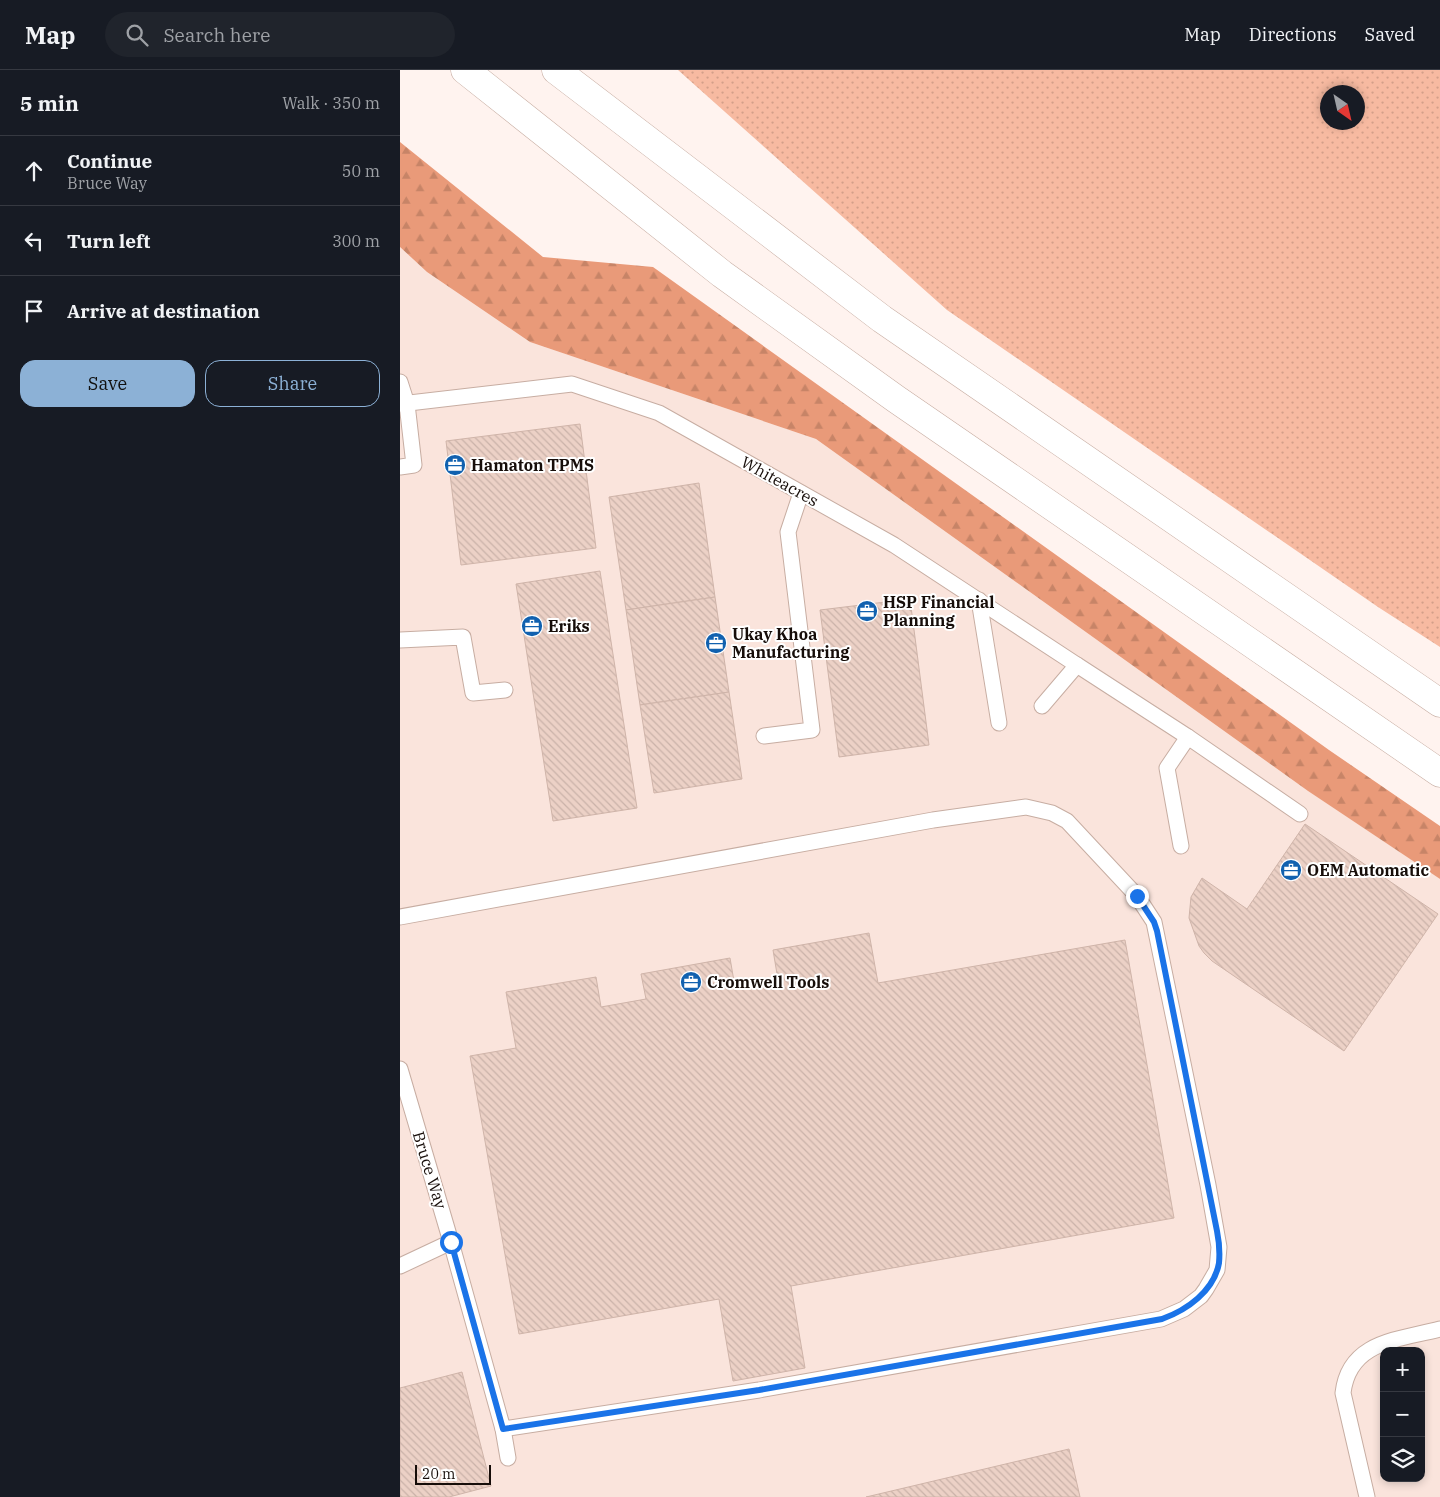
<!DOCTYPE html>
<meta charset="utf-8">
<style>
body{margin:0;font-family:"IBM Plex Serif",serif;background:#20242c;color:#f1f3f6}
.controls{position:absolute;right:15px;bottom:15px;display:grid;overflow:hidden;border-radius:10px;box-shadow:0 2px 8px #0003}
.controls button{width:45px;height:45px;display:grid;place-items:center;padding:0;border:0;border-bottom:1px solid #363941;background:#171b24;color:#f1f3f6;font:25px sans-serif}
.compass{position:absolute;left:920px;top:15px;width:45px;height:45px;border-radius:50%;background:#171b24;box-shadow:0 2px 8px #0003;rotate:146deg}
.scale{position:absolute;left:15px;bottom:12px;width:76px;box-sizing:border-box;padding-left:5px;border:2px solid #160d09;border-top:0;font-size:14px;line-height:18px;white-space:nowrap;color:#160d09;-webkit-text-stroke:4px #fff;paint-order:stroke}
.stop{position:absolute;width:15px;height:15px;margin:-11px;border:4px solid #1a73e8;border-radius:50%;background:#fff}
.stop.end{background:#1a73e8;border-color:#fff;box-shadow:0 1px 5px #0008}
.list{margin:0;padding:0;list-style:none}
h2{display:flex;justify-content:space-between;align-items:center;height:65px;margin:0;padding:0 20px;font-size:21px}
h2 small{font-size:16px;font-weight:400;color:#9ea1a6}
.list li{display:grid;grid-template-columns:32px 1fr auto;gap:15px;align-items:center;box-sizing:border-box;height:70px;padding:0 20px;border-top:1px solid #363941}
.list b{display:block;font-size:19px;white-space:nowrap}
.list p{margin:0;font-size:16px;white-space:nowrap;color:#9ea1a6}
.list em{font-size:16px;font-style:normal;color:#9ea1a6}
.actions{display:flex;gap:10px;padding:15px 20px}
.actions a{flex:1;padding:11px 0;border:1px solid #8cb1d6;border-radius:15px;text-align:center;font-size:18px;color:#8cb1d6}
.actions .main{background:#8cb1d6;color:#111}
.icon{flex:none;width:28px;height:28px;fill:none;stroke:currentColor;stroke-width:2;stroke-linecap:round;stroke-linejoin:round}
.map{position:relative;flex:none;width:1040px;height:1427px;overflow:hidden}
header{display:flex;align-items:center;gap:30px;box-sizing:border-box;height:70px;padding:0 25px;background:#171b24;border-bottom:1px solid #363941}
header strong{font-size:24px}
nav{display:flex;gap:28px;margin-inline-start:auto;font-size:18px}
.search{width:350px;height:45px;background:#20242c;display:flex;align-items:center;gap:12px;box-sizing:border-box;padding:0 18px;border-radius:28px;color:#9ea1a6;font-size:19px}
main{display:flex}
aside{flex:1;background:#171b24}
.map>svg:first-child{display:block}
</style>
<header>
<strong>Map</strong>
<div class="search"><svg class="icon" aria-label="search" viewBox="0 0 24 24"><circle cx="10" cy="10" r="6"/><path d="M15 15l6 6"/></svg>Search here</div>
<nav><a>Map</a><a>Directions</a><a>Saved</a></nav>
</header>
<main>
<aside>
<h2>5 min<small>Walk · 350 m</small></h2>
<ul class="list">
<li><svg class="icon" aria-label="ahead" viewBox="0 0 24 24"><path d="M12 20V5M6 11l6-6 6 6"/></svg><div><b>Continue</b><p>Bruce Way</p></div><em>50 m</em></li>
<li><svg class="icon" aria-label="left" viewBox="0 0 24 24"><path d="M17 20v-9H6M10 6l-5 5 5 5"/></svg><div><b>Turn left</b></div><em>300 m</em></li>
<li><svg class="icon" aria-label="arrive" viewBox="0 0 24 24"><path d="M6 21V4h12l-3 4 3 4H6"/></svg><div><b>Arrive at destination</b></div></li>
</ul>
<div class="actions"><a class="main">Save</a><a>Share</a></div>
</aside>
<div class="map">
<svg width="1040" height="1427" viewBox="0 0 1040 1427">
<defs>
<pattern id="grass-dots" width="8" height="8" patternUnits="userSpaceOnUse" patternTransform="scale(1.25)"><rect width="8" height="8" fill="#f7baa1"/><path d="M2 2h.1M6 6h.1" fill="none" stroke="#d39f89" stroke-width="1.8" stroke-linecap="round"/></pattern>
<pattern id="forest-firs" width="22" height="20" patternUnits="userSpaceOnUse" patternTransform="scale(1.25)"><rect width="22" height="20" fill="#e99a79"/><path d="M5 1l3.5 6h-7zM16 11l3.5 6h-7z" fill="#c78467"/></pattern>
<pattern id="building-back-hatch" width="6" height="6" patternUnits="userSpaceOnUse" patternTransform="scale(1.25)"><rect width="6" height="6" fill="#ecd1c6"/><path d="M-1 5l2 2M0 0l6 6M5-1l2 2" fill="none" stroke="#cab2a9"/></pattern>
</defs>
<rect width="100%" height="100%" fill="#fff3ef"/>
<path fill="#fae4dc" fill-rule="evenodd" d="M0 177 27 202 130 272 416 369 908 721 1040 809V1427H0ZM984 1281H1021V1408H984Z"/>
<path fill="url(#grass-dots)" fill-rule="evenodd" d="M278 0H1040V577L978 537 547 240ZM928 22H958V52H928Z"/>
<polygon fill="url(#forest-firs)" points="0,72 143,187 253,197 929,680 1040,756 1040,809 908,721 416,369 130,272 27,202 0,177"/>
<g fill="url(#building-back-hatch)" stroke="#cfb4a9">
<polygon points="180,354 196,478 61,495 46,371"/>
<polygon points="299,413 315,527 226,540 209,427"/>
<polygon points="200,501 237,738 153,751 116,514"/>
<polygon points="315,527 329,622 240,635 226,540"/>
<polygon points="510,529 529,675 439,687 420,540"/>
<polygon points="329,622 342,709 254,723 240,635"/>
<polygon points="905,754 1038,844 944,981 812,891 804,883 799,876 789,848 791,827 802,808 847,839"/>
<polygon points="469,863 478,913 725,870 774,1148 391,1216 405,1298 333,1311 319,1229 119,1264 70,986 116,978 106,922 196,907 201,937 246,929 241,904 330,888 335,917 378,910 373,880"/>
<polygon points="62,1302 91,1416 49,1427 0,1427 0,1318"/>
<polygon points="669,1379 680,1427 466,1427"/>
</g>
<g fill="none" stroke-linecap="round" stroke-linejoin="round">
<g stroke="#c7ada2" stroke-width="17">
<g id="service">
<polyline points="0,312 7,334 14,395 0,397"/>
<polyline points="0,334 172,314 259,343 494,475 677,595 642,636"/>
<polyline points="579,530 599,653"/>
<polyline points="0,570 63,567 73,623 105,620"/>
<polyline points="677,595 788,667 900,744"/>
<polyline points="364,666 412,660 388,462 401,423"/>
<polyline points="781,776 767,698 788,667"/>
<polyline points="0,847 533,750 626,737 652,743 667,751 737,826 754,852 808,1115 819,1177 817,1200 806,1219 801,1226 784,1239 761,1249 359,1320 103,1359"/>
<polyline points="0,999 51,1172 0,1196"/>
<polyline points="51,1172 103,1359 108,1388"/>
<path d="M967 1427 943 1323C949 1271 998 1270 1040 1259"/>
</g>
</g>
<g stroke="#c7ada2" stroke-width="29">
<g id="motorway">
<polyline points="65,0 322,204 496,329 1040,703"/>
<polyline points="156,0 482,249 1040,633"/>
</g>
</g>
<use href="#service" stroke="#fff" stroke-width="15"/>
<use href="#motorway" stroke="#fff" stroke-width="28"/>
</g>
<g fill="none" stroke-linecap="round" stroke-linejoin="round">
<path stroke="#1a73e8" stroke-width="6" d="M51 1172 103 1359 359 1320 762 1249C787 1240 814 1221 819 1193 820 1182 819 1171 817 1161L757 861 754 852 737 826"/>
</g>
<defs>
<g id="office-disc" transform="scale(1.125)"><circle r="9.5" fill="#1161af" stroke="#fff"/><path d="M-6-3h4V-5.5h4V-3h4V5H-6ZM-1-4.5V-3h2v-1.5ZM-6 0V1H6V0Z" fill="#fff"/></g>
</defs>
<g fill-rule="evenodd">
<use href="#office-disc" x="55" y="395"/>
<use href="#office-disc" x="467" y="541"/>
<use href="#office-disc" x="132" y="556"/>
<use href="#office-disc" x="316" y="573"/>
<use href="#office-disc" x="891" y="800"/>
<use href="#office-disc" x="291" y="912"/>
</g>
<g text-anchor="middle" stroke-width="4" stroke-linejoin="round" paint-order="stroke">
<g font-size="16" font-weight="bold" fill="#160d09" stroke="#fff" text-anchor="start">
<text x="71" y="401">Hamaton TPMS</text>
<text x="483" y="538">HSP Financial<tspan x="483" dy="18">Planning</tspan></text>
<text x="148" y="562">Eriks</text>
<text x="332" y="570">Ukay Khoa<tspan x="332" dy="18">Manufacturing</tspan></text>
<text x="907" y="806">OEM Automatic</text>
<text x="307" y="918">Cromwell Tools</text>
</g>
<g font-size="16" fill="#160d09" stroke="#fff">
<text transform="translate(380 411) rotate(29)" y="6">Whiteacres</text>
<text transform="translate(30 1100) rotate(73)" y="6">Bruce Way</text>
</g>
</g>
</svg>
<div class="controls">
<button>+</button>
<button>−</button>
<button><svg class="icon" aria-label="layers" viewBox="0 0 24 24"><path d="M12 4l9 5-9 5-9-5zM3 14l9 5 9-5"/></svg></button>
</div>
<svg class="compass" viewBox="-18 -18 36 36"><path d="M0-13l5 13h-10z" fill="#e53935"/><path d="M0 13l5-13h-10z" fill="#9ea1a6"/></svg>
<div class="scale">20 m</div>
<div class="stop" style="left:51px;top:1172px"></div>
<div class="stop end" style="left:737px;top:826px"></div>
</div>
</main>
